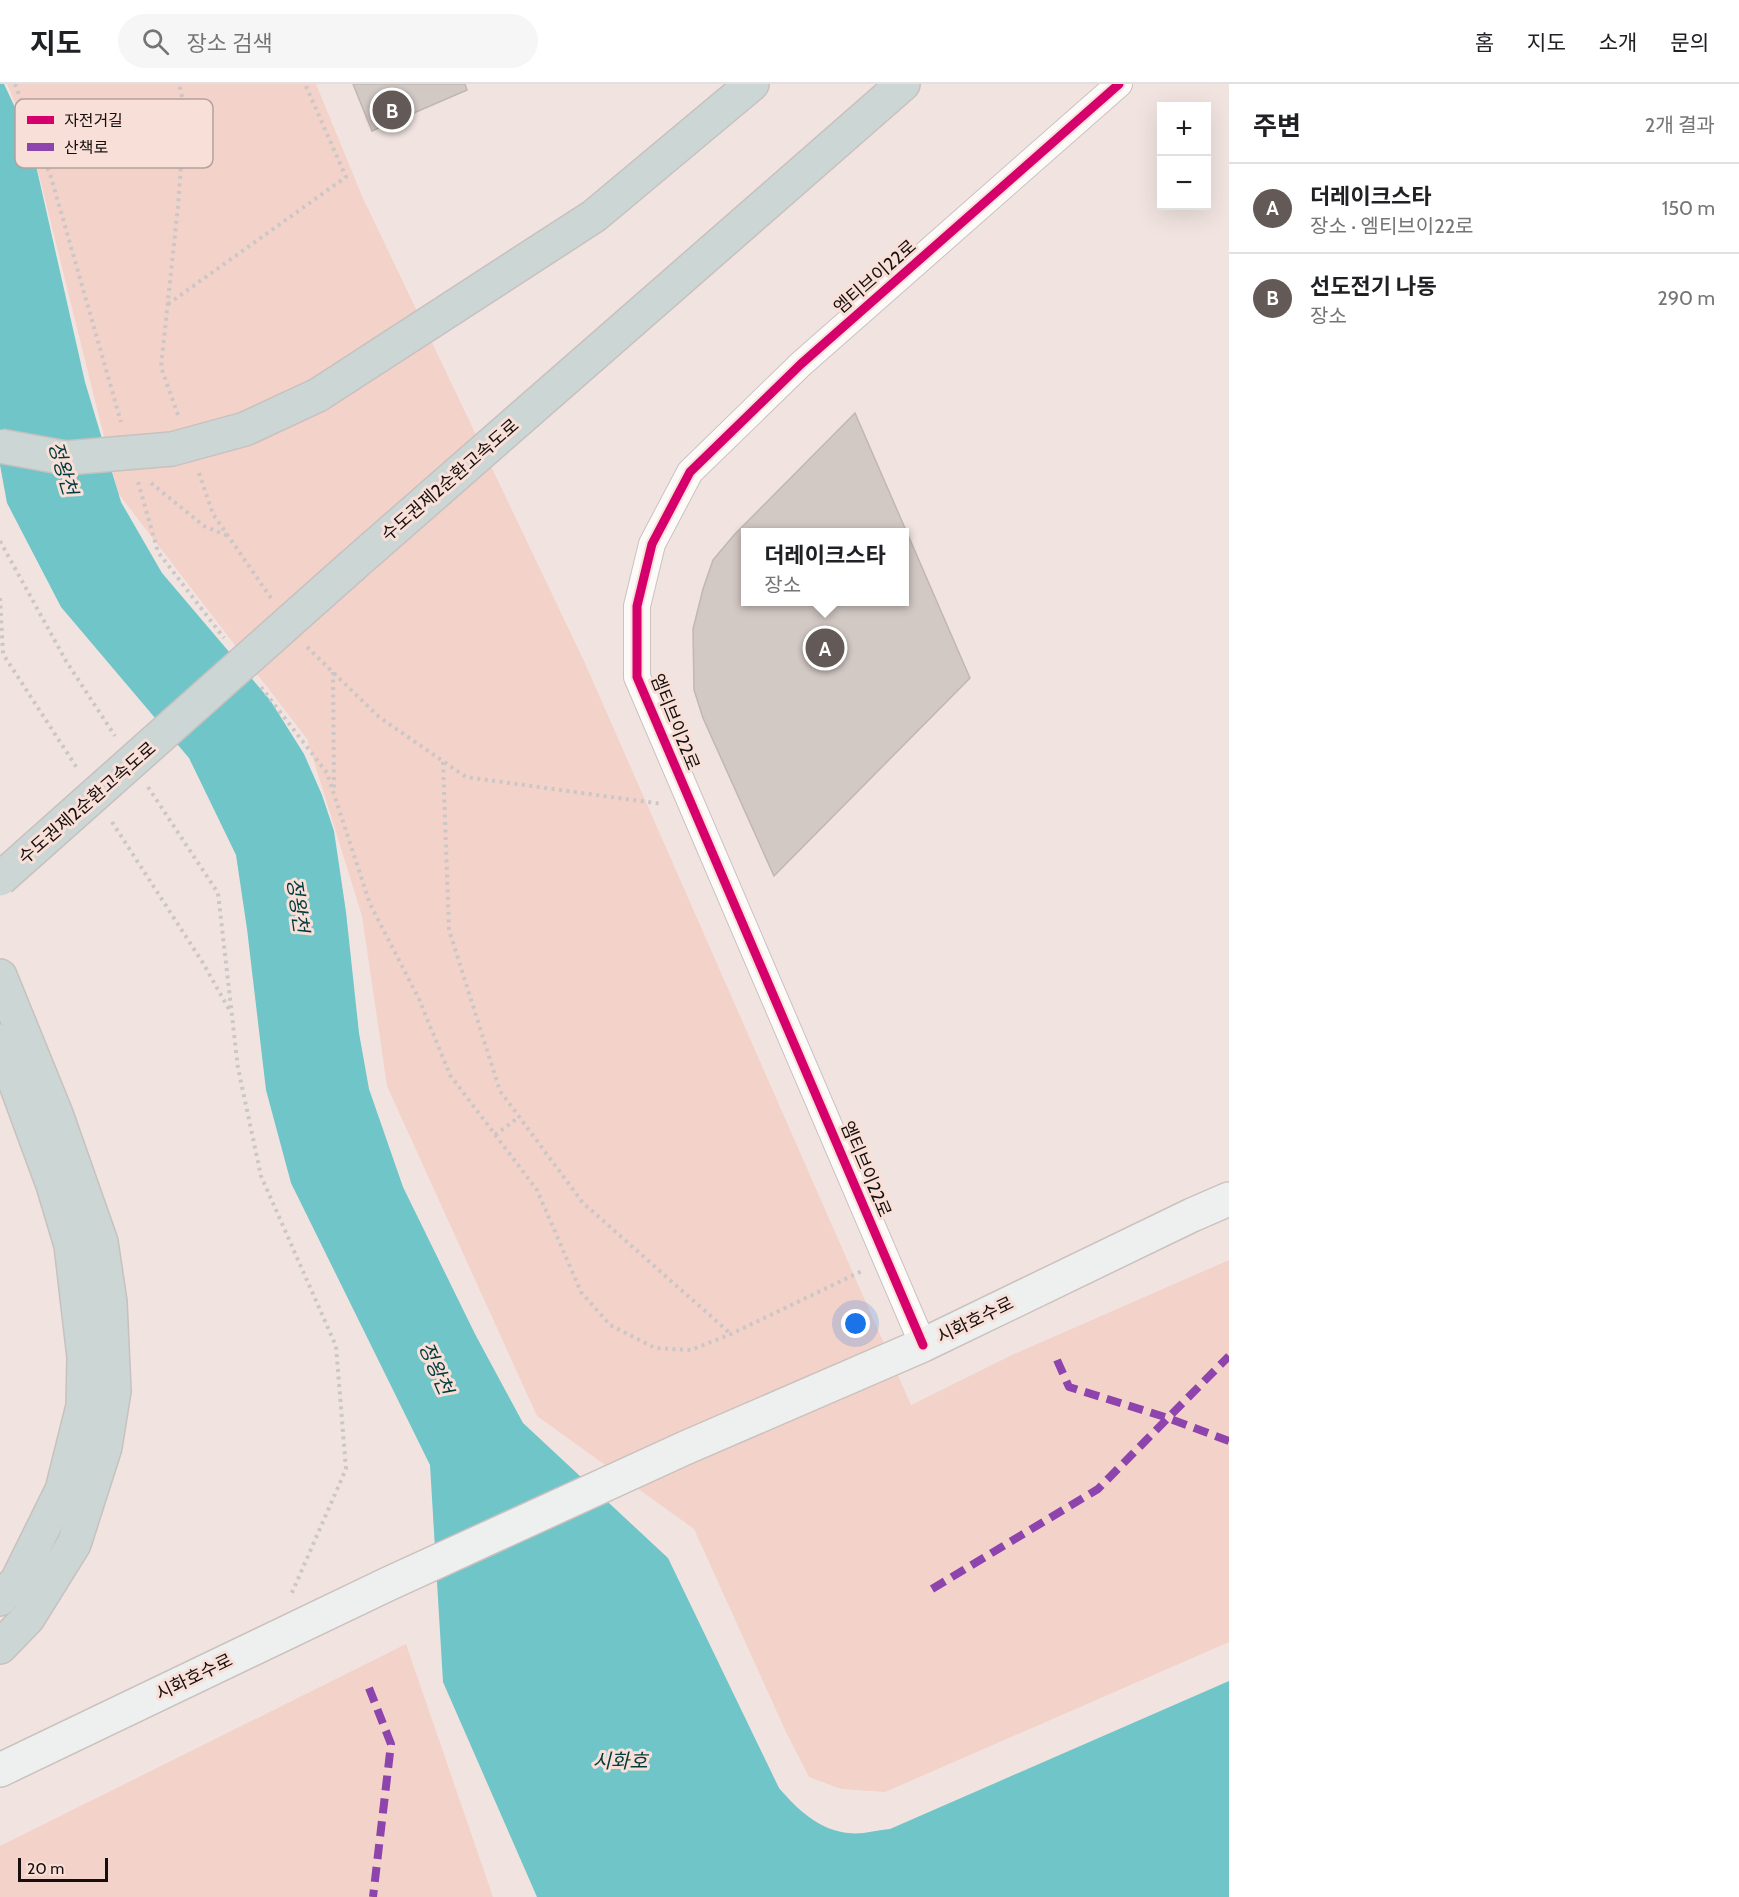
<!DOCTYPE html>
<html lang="ko">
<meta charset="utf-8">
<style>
body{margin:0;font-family:Cabin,"Noto Sans KR",sans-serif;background:#f6f6f6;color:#202124}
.controls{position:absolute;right:18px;top:18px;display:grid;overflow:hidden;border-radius:0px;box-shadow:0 6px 24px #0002}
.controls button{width:54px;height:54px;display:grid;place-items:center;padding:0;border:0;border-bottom:2px solid #e0e0e0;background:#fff;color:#202124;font:30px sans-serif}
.scale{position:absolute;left:18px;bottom:15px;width:90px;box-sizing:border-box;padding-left:6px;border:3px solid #170f0d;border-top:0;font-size:16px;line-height:21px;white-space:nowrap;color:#170f0d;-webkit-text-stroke:4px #f8e0d9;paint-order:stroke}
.you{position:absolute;left:856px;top:1240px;width:21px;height:21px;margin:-15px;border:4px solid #fff;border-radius:50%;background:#1a73e8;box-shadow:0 0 0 9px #1a73e833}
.badge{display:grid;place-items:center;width:39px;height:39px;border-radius:50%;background:#635a57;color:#fff;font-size:20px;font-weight:700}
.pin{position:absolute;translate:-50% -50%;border:3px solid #fff;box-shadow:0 2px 6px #0006}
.popup{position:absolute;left:741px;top:444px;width:168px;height:78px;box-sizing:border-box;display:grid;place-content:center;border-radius:0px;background:#fff;filter:drop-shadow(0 2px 4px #0005);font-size:20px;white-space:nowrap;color:#757577}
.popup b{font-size:22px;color:#202124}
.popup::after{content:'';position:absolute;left:50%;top:100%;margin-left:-12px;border:12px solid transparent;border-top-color:#fff}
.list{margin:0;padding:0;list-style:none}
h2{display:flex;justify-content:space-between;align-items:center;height:78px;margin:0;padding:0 24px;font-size:26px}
h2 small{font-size:20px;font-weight:400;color:#757577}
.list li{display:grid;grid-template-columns:39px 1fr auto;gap:18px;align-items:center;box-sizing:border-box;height:90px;padding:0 24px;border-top:2px solid #e0e0e0}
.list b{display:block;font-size:22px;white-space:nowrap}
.list p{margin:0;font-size:20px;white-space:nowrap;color:#757577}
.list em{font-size:20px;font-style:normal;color:#757577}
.icon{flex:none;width:33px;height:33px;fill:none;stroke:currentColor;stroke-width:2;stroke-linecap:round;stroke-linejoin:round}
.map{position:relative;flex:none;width:1229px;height:1813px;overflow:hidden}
header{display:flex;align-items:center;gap:36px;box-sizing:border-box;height:84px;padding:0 30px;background:#fff;border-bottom:2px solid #e0e0e0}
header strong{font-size:28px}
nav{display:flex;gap:33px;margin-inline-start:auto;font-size:21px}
.search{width:420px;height:54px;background:#f6f6f6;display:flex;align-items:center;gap:15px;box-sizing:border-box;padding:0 21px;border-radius:33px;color:#757577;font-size:22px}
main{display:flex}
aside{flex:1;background:#fff}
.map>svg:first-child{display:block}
</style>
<header>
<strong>지도</strong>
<div class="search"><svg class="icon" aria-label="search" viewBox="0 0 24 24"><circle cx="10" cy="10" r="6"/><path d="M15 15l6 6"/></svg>장소 검색</div>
<nav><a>홈</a><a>지도</a><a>소개</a><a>문의</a></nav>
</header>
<main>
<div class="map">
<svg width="1229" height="1813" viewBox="0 0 1229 1813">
<rect width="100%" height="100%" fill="#f1e4e0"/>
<g fill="#f3d2c9">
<polygon points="7,0 316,0 362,112 584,577 911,1321 1014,1270 1229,1176 1229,1558 885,1708 841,1705 809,1693 786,1648 694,1445 537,1332 387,1002 362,832 307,655 118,409 30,55"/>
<polygon points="406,1560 493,1813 0,1813 0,1762"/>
</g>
<path fill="#6fc5c8" d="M0 0H4L30 55 85 298 121 418 162 489 270 616 304 670 322 711 334 747 346 828 359 949 369 1005 403 1103 475 1250 523 1339 668 1474 779 1704C797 1725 819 1746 848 1749 861 1751 877 1746 890 1745L1229 1597V1813H537L443 1598 430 1381 291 1099 266 1006 247 845 236 771 189 674 61 523 7 419 0 381Z"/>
<g fill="#d2c8c4" stroke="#c1b7b3" stroke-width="1.5" fill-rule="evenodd">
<polygon points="353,0 465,0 467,6 372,47"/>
<path d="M855 329 970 594 774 792 703 634 694 606 693 545 703 505 713 476 734 451ZM746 448H904V518H746Z"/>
</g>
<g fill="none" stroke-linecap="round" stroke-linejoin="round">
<g stroke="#cbc1be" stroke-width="28">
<polyline id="minor" points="923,1261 637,593 637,522 652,460 690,388 801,280 1119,0"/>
</g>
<g stroke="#cbc1be" stroke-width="36">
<polyline id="secondary" points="0,1686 388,1500 685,1364 923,1261 1192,1131 1229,1115"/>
</g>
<g stroke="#c7c1bf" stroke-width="36">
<g id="motorway">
<polyline points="318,311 594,132 752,0"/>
<polyline points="353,481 903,0"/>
<polyline points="0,892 56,1030 101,1158 110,1218 114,1307 105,1363 74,1460 28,1534 0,1563"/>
<polyline points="0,957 53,1101 71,1161 84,1273 83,1322 62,1406 17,1497 0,1515"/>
</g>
</g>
<g stroke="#cbc7c6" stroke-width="4" stroke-dasharray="3 4.5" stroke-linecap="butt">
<polyline points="15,0 51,93 121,338"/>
<polyline points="168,220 346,93 305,0"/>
<polyline points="178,331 161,283 178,122 185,25 179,0"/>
<polyline points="199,389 213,430 271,514"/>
<polyline points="138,398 158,468 224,554"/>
<polyline points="151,399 204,442 228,452"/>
<polyline points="0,457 66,577 115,652"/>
<polyline points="0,514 3,570 77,684"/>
<polyline points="307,563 379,633 466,693 662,720"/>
<polyline points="333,588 334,706"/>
<polyline points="261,603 327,689 370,820 419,915 450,991 537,1106 581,1208 610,1241 655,1264 691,1266 731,1250 862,1187"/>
<polyline points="443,678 449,846 500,1007 583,1119 731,1250"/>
<polyline points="148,703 218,809 238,984 261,1092 336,1262 346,1385 291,1511"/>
<polyline points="112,738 203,879 230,927"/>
<polyline points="495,1051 519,1033"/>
</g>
<use href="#minor" stroke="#fdfbfa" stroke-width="26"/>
<use href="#secondary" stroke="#eef0ef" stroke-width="33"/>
<use href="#motorway" stroke="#cbd6d5" stroke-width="33"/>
<g stroke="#c7c1bf" stroke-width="36" stroke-linecap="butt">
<g id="motorway-bridge">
<polyline points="0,362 66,374 172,365 245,345 318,311"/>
<polyline points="0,795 353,481"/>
</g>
</g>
<use href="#motorway-bridge" stroke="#cbd6d5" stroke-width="33"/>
<g stroke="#8e44ad" stroke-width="8" stroke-dasharray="15 8" stroke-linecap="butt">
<polyline points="1057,1276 1069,1303 1168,1334 1229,1357"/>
<polyline points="932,1505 1098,1405 1229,1272"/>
<polyline points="369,1604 391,1660 373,1813"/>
</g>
<g stroke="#f8e0d9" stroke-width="13">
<polyline id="cycleway" points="923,1261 637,593 637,522 652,460 690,388 801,280 1119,0"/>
</g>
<use href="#cycleway" stroke="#d6006c" stroke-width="9"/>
</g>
<g text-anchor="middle" stroke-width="6" stroke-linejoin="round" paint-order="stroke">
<g font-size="18" fill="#170f0d" stroke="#f8e0d9">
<text transform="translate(875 193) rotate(-41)" y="6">엠티브이22로</text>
<text transform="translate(450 396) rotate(-41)" y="6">수도권제2순환고속도로</text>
<text transform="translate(675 638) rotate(68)" y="6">엠티브이22로</text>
<text transform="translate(87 719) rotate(-41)" y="6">수도권제2순환고속도로</text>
<text transform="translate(866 1085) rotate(67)" y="6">엠티브이22로</text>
<text transform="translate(975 1236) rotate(-26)" y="6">시화호수로</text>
<text transform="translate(194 1593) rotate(-26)" y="6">시화호수로</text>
</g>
<g font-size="20" font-style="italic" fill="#003b3e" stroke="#f8e0d9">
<text transform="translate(63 384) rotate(73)" y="7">정왕천</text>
<text transform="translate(298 821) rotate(82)" y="7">정왕천</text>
<text transform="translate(436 1284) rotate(66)" y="7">정왕천</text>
<text x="620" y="1684">시화호</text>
</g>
</g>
<rect x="15" y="15" width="198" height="69" rx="9" fill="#f8e0d9" stroke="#b4a19c" stroke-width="1.5"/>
<rect x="27" y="32" width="27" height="8" fill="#d6006c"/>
<rect x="27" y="59" width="27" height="8" fill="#8e44ad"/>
<g font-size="16" fill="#170f0d">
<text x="64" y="42">자전거길</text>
<text x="64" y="69">산책로</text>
</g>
</svg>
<div class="controls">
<button>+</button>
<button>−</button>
</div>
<div class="scale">20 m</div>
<div class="you"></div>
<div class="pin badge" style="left:825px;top:564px">A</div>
<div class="popup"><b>더레이크스타</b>장소</div>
<div class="pin badge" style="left:392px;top:26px">B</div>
</div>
<aside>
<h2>주변<small>2개 결과</small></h2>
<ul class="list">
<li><span class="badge">A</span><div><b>더레이크스타</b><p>장소 · 엠티브이22로</p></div><em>150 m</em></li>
<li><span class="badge">B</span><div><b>선도전기 나동</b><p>장소</p></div><em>290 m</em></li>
</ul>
</aside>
</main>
